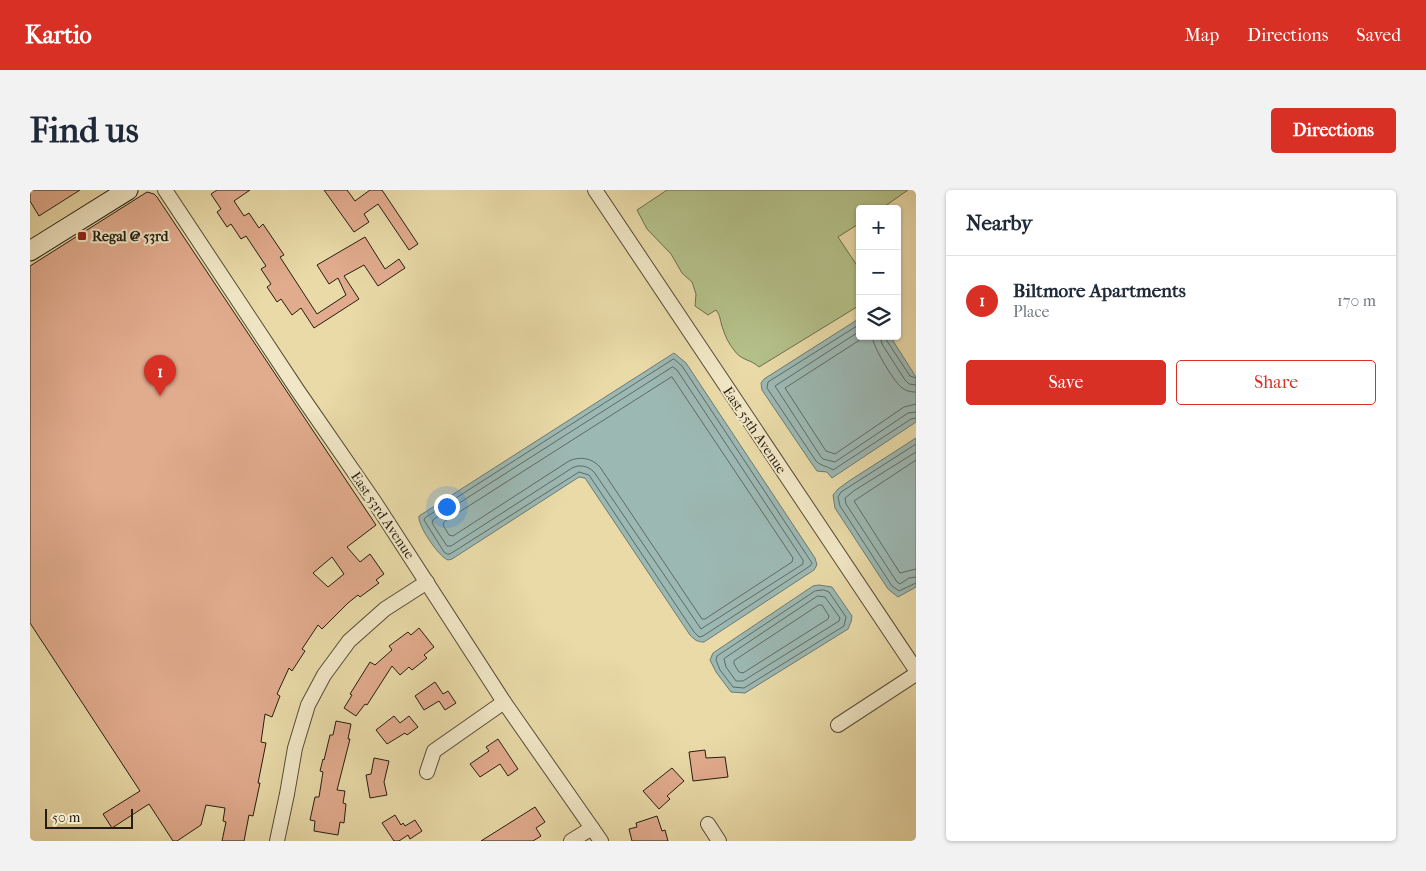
<!DOCTYPE html>
<meta charset="utf-8">
<style>
body{margin:0;font-family:"IM FELL French Canon",serif;background:#f2f2f3;color:#1f2937}
.controls{position:absolute;right:15px;top:15px;display:grid;overflow:hidden;border-radius:5px;box-shadow:0 1px 4px #0004}
.controls button{width:45px;height:45px;display:grid;place-items:center;padding:0;border:0;border-bottom:1px solid #e0e1e3;background:#fff;color:#1f2937;font:25px sans-serif}
.scale{position:absolute;left:15px;bottom:12px;width:88px;box-sizing:border-box;padding-left:5px;border:2px solid #251d11;border-top:0;font-size:14px;line-height:18px;white-space:nowrap;color:#251d11;-webkit-text-stroke:4px #f1e7c6;paint-order:stroke}
.you{position:absolute;left:416px;top:316px;width:18px;height:18px;margin:-12px;border:4px solid #fff;border-radius:50%;background:#1a73e8;box-shadow:0 0 0 8px #1a73e833}
.badge{display:grid;place-items:center;width:32px;height:32px;border-radius:50%;background:#d93025;color:#fff;font-size:16px;font-weight:700}
.pin{position:absolute;translate:-50% -41px;filter:drop-shadow(0 1px 2px #0008)}
.pin::after{content:'';position:absolute;top:26px;width:18px;height:15px;background:inherit;clip-path:polygon(0 0,100% 0,50% 100%)}
.list{margin:0;padding:0;list-style:none}
h2{display:flex;justify-content:space-between;align-items:center;height:65px;margin:0;padding:0 20px;font-size:21px}
h2 small{font-size:16px;font-weight:400;color:#747a83}
.list li{display:grid;grid-template-columns:32px 1fr auto;gap:15px;align-items:center;box-sizing:border-box;height:90px;padding:0 20px;border-top:1px solid #e0e1e3}
.list b{display:block;font-size:19px;white-space:nowrap}
.list p{margin:0;font-size:16px;white-space:nowrap;color:#747a83}
.list em{font-size:16px;font-style:normal;color:#747a83}
.actions{display:flex;gap:10px;padding:15px 20px}
.actions a{flex:1;padding:11px 0;border:1px solid #d93025;border-radius:5px;text-align:center;font-size:18px;color:#d93025}
.actions .main{background:#d93025;color:#fff}
.icon{flex:none;width:28px;height:28px;fill:none;stroke:currentColor;stroke-width:2;stroke-linecap:round;stroke-linejoin:round}
.map{position:relative;flex:none;width:886px;height:651px;overflow:hidden;border-radius:5px}
header{display:flex;align-items:center;gap:30px;box-sizing:border-box;height:70px;padding:0 25px;background:#d93025;color:#fff}
header strong{font-size:24px}
nav{display:flex;gap:28px;margin-inline-start:auto;font-size:18px}
.intro{display:flex;align-items:center;justify-content:space-between;box-sizing:border-box;height:120px;padding:0 30px}
h1{margin:0;font-size:35px}
.button{padding:12px 22px;border-radius:5px;background:#d93025;color:#fff;font-size:18px;font-weight:700}
main{display:flex;gap:30px;padding:0 30px}
aside{flex:1;background:#fff;border-radius:5px;box-shadow:0 1px 4px #0004}
.map>svg:first-child{display:block}
</style>
<header>
<strong>Kartio</strong>
<nav><a>Map</a><a>Directions</a><a>Saved</a></nav>
</header>
<div class="intro"><h1>Find us</h1><a class="button">Directions</a></div>
<main>
<div class="map">
<svg width="886" height="651" viewBox="0 0 886 651">
<rect width="100%" height="100%" fill="#e9daa8"/>
<filter id="stains"><feTurbulence type="fractalNoise" baseFrequency=".004" numOctaves="4"/><feColorMatrix values="0 0 0 0 .2 0 0 0 0 .09 0 0 0 0 .02 0 0 0 .5 -.17"/></filter>
<radialGradient id="worn" r=".72"><stop offset=".6" stop-color="#630" stop-opacity="0"/><stop offset="1" stop-color="#630" stop-opacity=".3"/></radialGradient>
<path fill="#b4c089" stroke="#6c6e4d" d="M637 0H878L851 19H830V33L808 47 830 80V115L729 177C721 169 711 171 704 160 699 154 695 146 693 139 690 132 691 126 686 120L678 125 665 116 666 104 662 92 652 83 641 64 617 39 607 20Z"/>
<g fill="#9cb8b3" stroke="#6c7a72">
<polygon points="830,128 830,146 860,146 886,187 886,232 802,288 797,282 787,281 782,274 732,200 731,193 734,189"/>
<path d="M644 163 656 173 785 368 787 375 784 380 674 452C667 452 665 450 660 445L555 288 549 287 422 369 418 370C409 367 387 335 389 326Z"/>
<polygon points="886,248 886,397 868,407 858,399 805,318 803,305 808,299 819,291"/>
<polygon points="789,395 802,397 822,426 821,432 818,439 715,503 701,502 686,482 680,470 683,463 783,396"/>
</g>
<g fill="none" stroke-linecap="round" stroke-linejoin="round">
<g stroke="#606a62" stroke-width="1">
<path d="M830 134 738 192 737 198 786 271C791 276 797 276 803 280L881 229 886 228"/>
<polyline points="830,141 745,196 791,267 793,269 805,272 878,223 886,222"/>
<polyline points="836,146 755,198 796,261 805,264 874,217 886,214"/>
<path d="M842 146C843 157 863 190 871 197 876 201 880 202 886 202"/>
<polyline points="850,146 852,154 875,190 879,194 886,195"/>
<polyline points="856,146 857,151 880,186 886,188"/>
<polygon points="644,169 652,176 780,370 782,373 780,376 673,446 669,447 664,442 559,285 549,282 420,364 417,364 414,362 394,330 395,328"/>
<path d="M643 177 647 180 773 370V374L671 439 564 282C558 276 550 274 542 278L421 356H417L402 333 403 330Z"/>
<path d="M642 187 763 368 762 372 675 429H672L570 277C562 268 550 266 539 271L423 346 419 345 413 335 414 332Z"/>
<polyline points="886,254 822,295 811,302 808,307 810,316 862,396 869,401 886,393"/>
<polyline points="886,262 825,300 815,308 816,314 867,392 870,394 879,388 886,387"/>
<polyline points="886,270 824,311 870,383 886,379"/>
<polygon points="794,400 799,402 816,427 814,436 714,498 703,497 690,480 686,470 687,466 785,401"/>
<polygon points="788,406 795,407 810,428 809,431 713,491 706,491 696,477 694,469"/>
<polygon points="789,415 792,415 799,426 798,429 713,483 709,482 704,474 704,471"/>
</g>
</g>
<g fill="#e1ab8d" stroke="#251d11" fill-rule="evenodd">
<polygon points="0,0 50,0 9,26 0,11"/>
<polygon points="187,0 220,0 204,11 214,26 219,23 229,38 233,34 254,65 250,67 287,124 316,105 308,88 299,94 287,75 335,47 355,79 369,69 375,78 348,96 334,75 314,86 329,109 284,138 271,118 262,125 251,109 247,112 237,97 241,94 231,79 236,76 216,46 211,49 201,34 197,37 187,22 191,19 181,4"/>
<polygon points="294,0 317,0 325,11 340,0 352,0 388,54 379,60 348,14 334,24 339,32 324,42"/>
<path d="M117 2 124 4 127 7 346 335 317 357 330 372 340 364 354 384 346 390 349 393 330 407 328 405 318 413 292 439 288 435 272 459 275 461 262 481 259 478 247 504 250 506 242 527 235 524 231 552 236 553 228 593H230L223 626 219 625 214 651H192L196 632 193 631 195 618 176 615 171 635 147 651H143L119 614 82 638 73 624 110 601 0 433V76ZM302 367 314 384 298 397 283 383Z"/>
<polygon points="389,438 404,457 394,465 397,468 382,480 379,477 370,485 362,476 337,515 335,514 326,526 314,518 322,505 320,504 340,472 345,475 362,460 359,456 378,442 381,445"/>
<polygon points="405,492 413,504 418,501 426,513 415,520 409,511 394,520 385,506"/>
<polygon points="364,526 370,533 379,526 388,537 377,545 375,543 357,554 346,540"/>
<polygon points="306,531 321,534 318,549 320,549 307,600 315,601 313,613 316,614 314,633 310,632 308,645 284,641 285,631 280,630 285,607 289,607 293,582 290,581 293,569 294,570 300,545 303,545"/>
<polygon points="468,549 488,579 478,586 470,574 450,587 440,574 459,561 456,557"/>
<polygon points="675,560 676,568 695,567 698,587 663,591 659,562"/>
<polygon points="344,568 359,571 354,592 357,605 340,608 336,585 341,584"/>
<polygon points="642,578 654,591 637,606 640,609 629,619 613,601"/>
<polygon points="505,617 515,632 506,638 511,646 503,651 451,651"/>
<polygon points="365,625 371,635 373,633 375,636 385,630 392,641 380,649 378,645 369,651 364,651 352,633"/>
<polygon points="627,626 632,641 635,640 638,651 602,651 599,639 607,637 606,633"/>
</g>
<g fill="none" stroke-linecap="round" stroke-linejoin="round">
<g stroke="#564c37" stroke-width="16">
<g id="minor">
<polyline points="135,0 268,201 344,311 474,512 571,651"/>
<polyline points="565,0 886,480"/>
<polyline points="808,535 886,484"/>
<polyline points="397,582 404,561 474,512"/>
<polyline points="678,634 689,651"/>
<polyline points="247,651 257,604 265,558 278,515 294,485 319,451 355,419 397,392"/>
<polyline points="541,651 562,638"/>
</g>
</g>
<g stroke="#251d11" stroke-width="21">
<polyline id="secondary" points="0,61 98,0"/>
</g>
<use href="#minor" stroke="#f1e7c6" stroke-width="14"/>
<use href="#secondary" stroke="#f1e7c6" stroke-width="19"/>
</g>
<rect fill="#8f2418" stroke="#f1e7c6" stroke-width="2" x="47" y="41" width="10" height="10" rx="2.5"/>
<g text-anchor="middle" stroke-width="4" stroke-linejoin="round" paint-order="stroke">
<g font-size="14" font-weight="bold" fill="#251d11" stroke="#f1e7c6" text-anchor="start">
<text x="62" y="51">Regal @ 53rd</text>
</g>
<g font-size="14" fill="#251d11" stroke="#f1e7c6">
<text transform="translate(725 240) rotate(56)" y="5">East 55th Avenue</text>
<text transform="translate(353 325) rotate(56)" y="5">East 53rd Avenue</text>
</g>
</g>
<rect width="100%" height="100%" filter="url(#stains)"/>
<rect width="100%" height="100%" fill="url(#worn)"/>
</svg>
<div class="controls">
<button>+</button>
<button>−</button>
<button><svg class="icon" aria-label="layers" viewBox="0 0 24 24"><path d="M12 4l9 5-9 5-9-5zM3 14l9 5 9-5"/></svg></button>
</div>
<div class="scale">50 m</div>
<div class="you"></div>
<div class="pin badge" style="left:130px;top:206px">1</div>
</div>
<aside>
<h2>Nearby<small></small></h2>
<ul class="list">
<li><span class="badge">1</span><div><b>Biltmore Apartments</b><p>Place</p></div><em>170 m</em></li>
</ul>
<div class="actions"><a class="main">Save</a><a>Share</a></div>
</aside>
</main>
